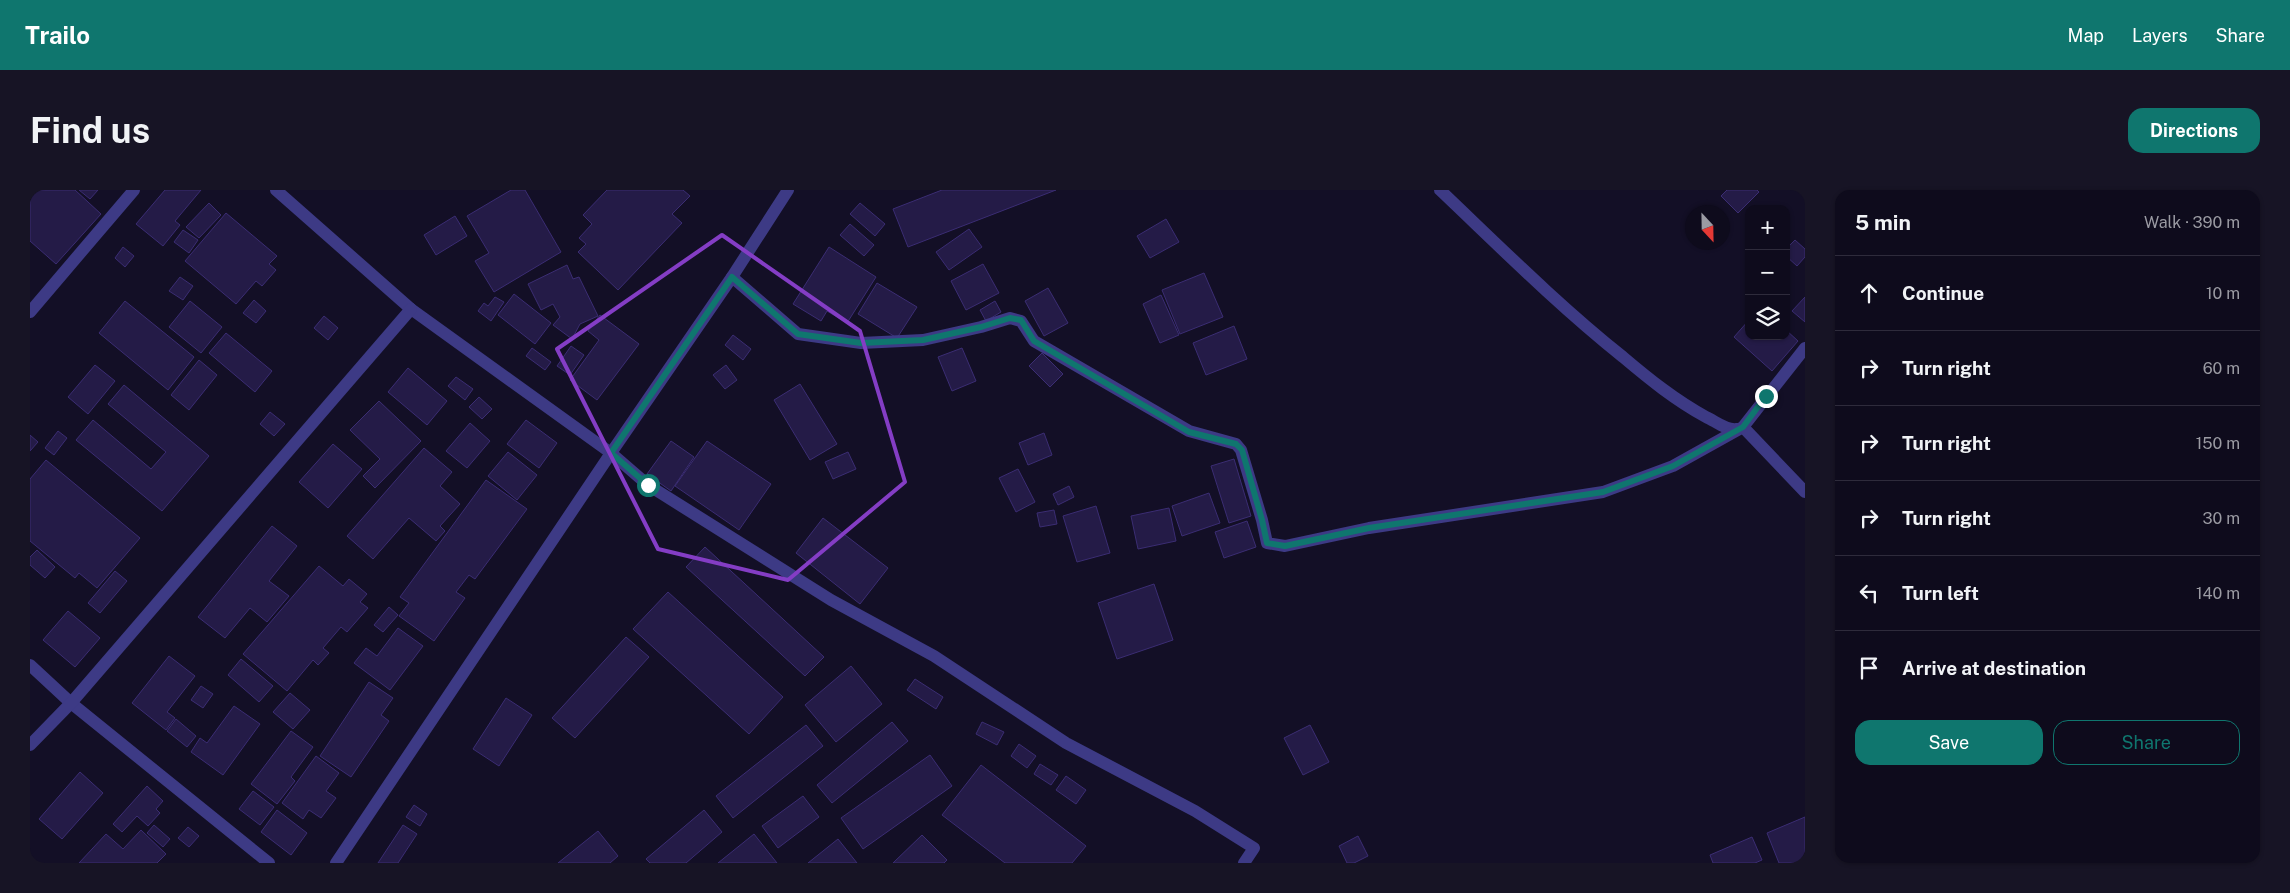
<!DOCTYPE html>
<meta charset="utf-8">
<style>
body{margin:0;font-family:"Public Sans",sans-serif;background:#171425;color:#f1f3f6}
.controls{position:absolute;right:15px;top:15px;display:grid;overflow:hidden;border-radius:10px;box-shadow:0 1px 4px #0004}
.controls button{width:45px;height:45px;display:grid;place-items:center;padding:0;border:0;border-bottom:1px solid #2e2b3b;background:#0e0b1c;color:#f1f3f6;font:25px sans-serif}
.compass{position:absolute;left:1655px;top:15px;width:45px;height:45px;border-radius:50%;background:#0e0b1c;box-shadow:0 1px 4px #0004;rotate:158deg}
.stop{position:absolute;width:15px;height:15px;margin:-11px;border:4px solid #0f766e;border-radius:50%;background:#fff}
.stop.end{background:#0f766e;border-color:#fff;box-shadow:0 1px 5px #0008}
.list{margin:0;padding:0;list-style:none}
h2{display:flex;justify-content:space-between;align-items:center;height:65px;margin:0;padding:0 20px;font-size:21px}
h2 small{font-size:16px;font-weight:400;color:#9b9ba3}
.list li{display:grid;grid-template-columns:32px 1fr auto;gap:15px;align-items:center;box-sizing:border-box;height:75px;padding:0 20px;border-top:1px solid #2e2b3b}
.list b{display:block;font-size:19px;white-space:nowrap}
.list em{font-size:16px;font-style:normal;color:#9b9ba3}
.actions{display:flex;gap:10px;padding:15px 20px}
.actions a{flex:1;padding:11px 0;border:1px solid #0f766e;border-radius:15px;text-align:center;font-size:18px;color:#0f766e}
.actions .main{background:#0f766e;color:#fff}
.icon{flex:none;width:28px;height:28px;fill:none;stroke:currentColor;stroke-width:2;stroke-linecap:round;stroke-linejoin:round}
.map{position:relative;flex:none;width:1775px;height:673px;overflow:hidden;border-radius:15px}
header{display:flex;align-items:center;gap:30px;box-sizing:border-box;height:70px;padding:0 25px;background:#0f766e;color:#fff}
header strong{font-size:24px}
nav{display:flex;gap:28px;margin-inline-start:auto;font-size:18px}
.intro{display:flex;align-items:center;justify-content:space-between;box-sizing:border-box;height:120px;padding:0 30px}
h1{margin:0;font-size:35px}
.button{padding:12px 22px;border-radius:15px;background:#0f766e;color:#fff;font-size:18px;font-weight:700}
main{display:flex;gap:30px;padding:0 30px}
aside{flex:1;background:#0e0b1c;border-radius:15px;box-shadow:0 1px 4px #0004}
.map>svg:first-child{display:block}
</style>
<header>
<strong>Trailo</strong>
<nav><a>Map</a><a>Layers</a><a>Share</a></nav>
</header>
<div class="intro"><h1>Find us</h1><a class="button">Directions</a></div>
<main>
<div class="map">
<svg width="1775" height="673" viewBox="0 0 1775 673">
<rect width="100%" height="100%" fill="#130f26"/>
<g fill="#241b47" stroke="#3b2d73">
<polygon points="0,0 45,0 71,24 26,74 0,51"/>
<polygon points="49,0 68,0 60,9"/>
<polygon points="135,0 171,0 145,31 150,35 133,56 106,34"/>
<polygon points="481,0 495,0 531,62 464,102 445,71 459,63 437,26"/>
<polygon points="577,0 653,0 660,6 642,24 652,33 588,100 548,62 556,54 549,48 562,34 553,25"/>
<polygon points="912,0 1026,0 878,57 863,19"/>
<polygon points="1697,0 1727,0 1729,2 1708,23 1691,6"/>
<polygon points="179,13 191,25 169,48 156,37"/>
<polygon points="830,13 855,34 845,46 820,24"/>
<polygon points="196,23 247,66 239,74 246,80 232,96 226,91 206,114 155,71"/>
<polygon points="425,26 437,46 406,65 394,45"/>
<polygon points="1136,29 1149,52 1120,68 1107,46"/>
<polygon points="820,34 844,55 834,66 810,45"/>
<polygon points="939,39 952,57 919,80 906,62"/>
<polygon points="153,40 168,50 159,63 144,52"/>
<polygon points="1765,50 1775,59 1775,67 1767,76 1756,66 1756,59"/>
<polygon points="93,57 104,66 95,77 85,68"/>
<polygon points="799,57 846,87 817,133 797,121 791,131 763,114"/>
<polygon points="953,74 969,103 936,120 921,91"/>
<polygon points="537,75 543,89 549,87 568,126 550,134 542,149 523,135 530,127 523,114 511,120 498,94"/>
<polygon points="1174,83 1193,127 1150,144 1132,100"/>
<polygon points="150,87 163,96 153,110 139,101"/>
<polygon points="847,93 887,117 867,148 828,124"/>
<polygon points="1018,98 1038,133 1014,146 995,111"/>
<polygon points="484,104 521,133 505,154 468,125"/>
<polygon points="1131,105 1149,145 1130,153 1113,114"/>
<polygon points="465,107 474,112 461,131 448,121 454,113 458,116"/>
<polygon points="1775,107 1775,132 1762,121"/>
<polygon points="224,110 236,121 226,133 213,123"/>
<polygon points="95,111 164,167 138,200 69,143"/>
<polygon points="160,111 192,137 171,163 139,137"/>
<polygon points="965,111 971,122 956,131 950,120"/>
<polygon points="570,125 609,154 567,210 540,190 569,150 558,141"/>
<polygon points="294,126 308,138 298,150 284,138"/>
<polygon points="1719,130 1719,146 1756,146 1756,140 1768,151 1742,181 1704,147"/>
<polygon points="1204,136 1217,169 1176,185 1163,153"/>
<polygon points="196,143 242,181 225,202 179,163"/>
<polygon points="703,145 721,159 713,170 695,155"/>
<polygon points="541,156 554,165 540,185 527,176"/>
<polygon points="502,158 521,172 515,180 496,166"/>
<polygon points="932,158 946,191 922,201 908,167"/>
<polygon points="1012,163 1033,184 1020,197 999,176"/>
<polygon points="169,170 187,185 159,220 141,205"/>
<polygon points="65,175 85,191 58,224 38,207"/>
<polygon points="696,175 707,190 695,199 683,185"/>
<polygon points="378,178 417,211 397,235 358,202"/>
<polygon points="426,187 443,199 435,210 418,196"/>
<polygon points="770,194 807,254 780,270 744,210"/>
<polygon points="94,195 179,266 132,321 46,250 63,230 121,279 136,262 78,214"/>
<polygon points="449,207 462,219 452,229 439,217"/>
<polygon points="349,211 391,251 345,298 333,286 350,269 320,240"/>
<polygon points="240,222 255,234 244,246 230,234"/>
<polygon points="496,230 527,253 509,278 477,254"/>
<polygon points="440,233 460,251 437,278 416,261"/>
<polygon points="28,241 37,248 24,265 15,258"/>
<polygon points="1014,243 1022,265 998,275 989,253"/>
<polygon points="0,245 8,252 0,261"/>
<polygon points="641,251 664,267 641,301 617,284"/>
<polygon points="677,251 741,294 709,340 645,296"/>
<polygon points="303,254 332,279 298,318 269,292"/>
<polygon points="394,258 422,282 410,296 430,314 410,336 415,341 406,351 379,328 343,369 317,346"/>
<polygon points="478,262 507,285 487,310 458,286"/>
<polygon points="818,262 826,279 803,289 795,272"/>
<polygon points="1204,269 1221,326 1199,333 1181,276"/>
<polygon points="16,270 110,348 67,398 49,383 45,388 0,351 0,289"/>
<polygon points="988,279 1005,312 986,322 969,288"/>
<polygon points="456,290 497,319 445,389 439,385 426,402 435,408 404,451 369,426 379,413 370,407"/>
<polygon points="1039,296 1044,307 1028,315 1023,304"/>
<polygon points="1179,303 1190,333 1152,346 1142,316"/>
<polygon points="1066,316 1080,363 1047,372 1033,326"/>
<polygon points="1139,318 1146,351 1108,359 1101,326"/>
<polygon points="1024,320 1027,334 1010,337 1007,323"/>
<polygon points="793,328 858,378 830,414 766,363"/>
<polygon points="1217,331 1226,357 1194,368 1185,342"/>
<polygon points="242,336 267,356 239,391 259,406 237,432 220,418 195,448 168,427"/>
<polygon points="675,357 794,467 775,486 656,377"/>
<polygon points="7,360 25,377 15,388 0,375 0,367"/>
<polygon points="289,376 313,396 319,389 337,404 330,412 338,418 317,442 311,437 293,458 299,463 288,475 283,470 257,501 213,464"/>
<polygon points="85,381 97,391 70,423 58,413"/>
<polygon points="1124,394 1143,450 1087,469 1068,413"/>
<polygon points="638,402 753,507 719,544 603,439"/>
<polygon points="359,417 368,425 353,442 344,435"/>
<polygon points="38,421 70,448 45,477 13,450"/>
<polygon points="368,438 393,456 360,500 324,473 336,458 347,466"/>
<polygon points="596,447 619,467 545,548 522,528"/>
<polygon points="139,466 165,486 137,522 145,528 136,540 102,513"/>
<polygon points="211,469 243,496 229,512 198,485"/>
<polygon points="821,476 852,514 806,552 775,515"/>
<polygon points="885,489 913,507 906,519 877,500"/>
<polygon points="339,492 363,508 351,525 359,531 321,587 290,566"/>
<polygon points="171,496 183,504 173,518 161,510"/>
<polygon points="260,503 280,520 263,539 243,522"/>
<polygon points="476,508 502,525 469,576 443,559"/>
<polygon points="204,516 230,534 193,585 161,562 170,548 177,553"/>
<polygon points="146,529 166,546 157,557 137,541"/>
<polygon points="862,532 878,551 802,613 787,595"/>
<polygon points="952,532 974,542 967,555 946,544"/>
<polygon points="776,535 793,556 703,628 686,606"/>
<polygon points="1280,535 1299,572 1273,585 1254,548"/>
<polygon points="261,541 283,557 261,587 265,591 247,614 221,594"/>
<polygon points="989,554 1006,566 997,578 981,566"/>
<polygon points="900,565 922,596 833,659 811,628"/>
<polygon points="286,566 309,583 296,601 306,608 291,628 279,620 273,629 252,613"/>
<polygon points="1010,574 1028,585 1021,595 1004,584"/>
<polygon points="951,575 1056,656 1042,673 975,673 912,625"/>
<polygon points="50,582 73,603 32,649 9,629"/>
<polygon points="1036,586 1056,600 1046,614 1026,600"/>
<polygon points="117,596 133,611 126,619 130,623 118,636 107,626 92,642 83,634"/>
<polygon points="223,601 244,617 230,635 209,619"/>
<polygon points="773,606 789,627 748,658 732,636"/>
<polygon points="384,615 397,624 390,636 376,627"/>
<polygon points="247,620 277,643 261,665 231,642"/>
<polygon points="674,620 692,642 656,673 620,673 616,669"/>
<polygon points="1775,627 1775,673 1749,673 1737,643"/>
<polygon points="124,635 140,649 133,657 117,643"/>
<polygon points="373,635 387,644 368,673 348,673"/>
<polygon points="158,637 169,646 159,657 148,648"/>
<polygon points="111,640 136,664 127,673 49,673 76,644 93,659"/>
<polygon points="568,641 588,666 580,673 528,673"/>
<polygon points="724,644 747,673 688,673"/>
<polygon points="892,645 917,670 914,673 863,673"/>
<polygon points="1328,646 1338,666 1324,673 1317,673 1309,656"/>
<polygon points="1722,647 1732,670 1725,673 1683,673 1680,665"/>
<polygon points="808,649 827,673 778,673"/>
</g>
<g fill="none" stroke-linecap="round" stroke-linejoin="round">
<g stroke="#3d3a85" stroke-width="12">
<polyline points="246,0 381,119 581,263 618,295 801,410 904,466 1036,553 1165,621 1224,658 1214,673"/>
<path d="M1410 0C1470 57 1528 115 1593 167 1619 189 1645 210 1676 227 1685 231 1697 241 1707 239"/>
<polyline points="702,87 768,144 831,153 893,150 951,137 980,128 991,131 1004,151 1159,241 1206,254 1211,260 1232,330 1237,353 1255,356 1339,338 1573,302 1643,276 1713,237 1775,158"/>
<polyline points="0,122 104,0"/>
<polyline points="1713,237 1775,302"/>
<polyline points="0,475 41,513 239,673"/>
<polyline points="0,555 41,513 381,119"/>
</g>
<polyline stroke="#3d3a85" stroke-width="12" points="306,673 581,263 702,87 758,0"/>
</g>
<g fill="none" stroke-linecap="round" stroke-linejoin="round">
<polyline stroke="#0f766e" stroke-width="6" points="618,295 581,263 702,87 768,144 831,153 893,150 951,137 980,128 991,130 1004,151 1159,242 1206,254 1212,260 1232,330 1237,353 1255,356 1339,338 1573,302 1643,276 1713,237 1736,206"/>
</g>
<path fill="none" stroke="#843dc5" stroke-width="4" stroke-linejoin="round" d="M692 45 830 141 875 292 758 390 628 359 527 159Z"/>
</svg>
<div class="controls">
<button>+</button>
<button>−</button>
<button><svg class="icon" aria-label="layers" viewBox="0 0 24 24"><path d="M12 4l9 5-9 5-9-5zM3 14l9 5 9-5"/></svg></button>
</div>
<svg class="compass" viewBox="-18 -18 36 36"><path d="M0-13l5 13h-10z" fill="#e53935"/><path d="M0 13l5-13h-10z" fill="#9b9ba3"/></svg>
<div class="stop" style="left:618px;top:295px"></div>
<div class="stop end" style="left:1736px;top:206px"></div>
</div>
<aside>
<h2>5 min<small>Walk · 390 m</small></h2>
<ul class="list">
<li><svg class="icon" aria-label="ahead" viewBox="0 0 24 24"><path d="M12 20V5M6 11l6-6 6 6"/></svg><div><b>Continue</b></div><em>10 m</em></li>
<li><svg class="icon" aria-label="right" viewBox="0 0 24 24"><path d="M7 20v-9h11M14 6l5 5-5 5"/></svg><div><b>Turn right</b></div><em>60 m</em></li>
<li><svg class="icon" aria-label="right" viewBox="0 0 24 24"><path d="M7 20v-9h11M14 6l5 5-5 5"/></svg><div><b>Turn right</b></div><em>150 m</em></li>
<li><svg class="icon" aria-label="right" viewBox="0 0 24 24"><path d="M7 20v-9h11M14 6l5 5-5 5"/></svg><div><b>Turn right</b></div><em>30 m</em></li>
<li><svg class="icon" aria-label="left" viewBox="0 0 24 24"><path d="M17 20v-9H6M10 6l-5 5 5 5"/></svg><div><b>Turn left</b></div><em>140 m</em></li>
<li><svg class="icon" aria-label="arrive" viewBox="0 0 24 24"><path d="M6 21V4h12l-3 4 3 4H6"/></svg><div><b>Arrive at destination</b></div></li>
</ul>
<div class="actions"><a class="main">Save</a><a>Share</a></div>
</aside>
</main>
